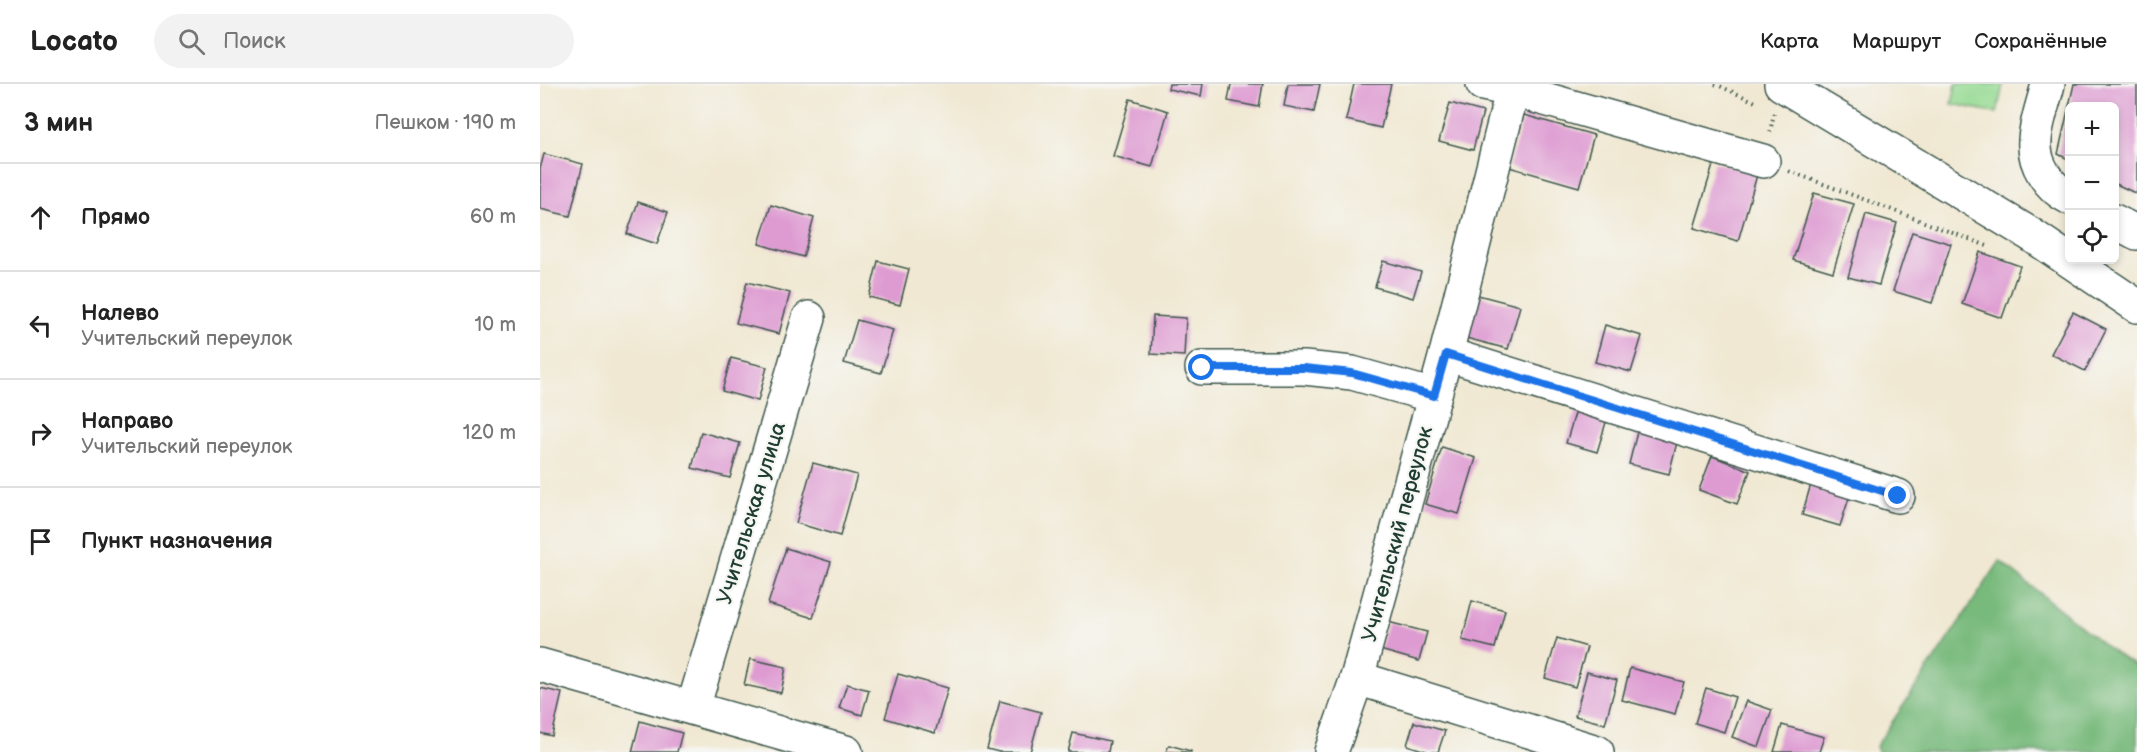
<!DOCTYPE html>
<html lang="ru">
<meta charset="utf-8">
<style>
body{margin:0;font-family:"Balsamiq Sans",sans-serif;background:#f2f2f2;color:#222}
.controls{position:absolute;right:18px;top:18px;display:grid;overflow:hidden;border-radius:9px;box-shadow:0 3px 9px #0003}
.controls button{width:54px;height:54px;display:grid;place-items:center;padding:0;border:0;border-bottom:2px solid #e0e0e0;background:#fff;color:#222;font:30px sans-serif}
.stop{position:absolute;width:18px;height:18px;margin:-14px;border:4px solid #1a73e8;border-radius:50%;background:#fff}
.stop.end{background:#1a73e8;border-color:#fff;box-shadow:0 2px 6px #0008}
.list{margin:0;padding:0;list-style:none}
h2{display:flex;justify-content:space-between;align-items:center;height:78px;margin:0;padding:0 24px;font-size:26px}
h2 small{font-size:20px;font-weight:400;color:#767676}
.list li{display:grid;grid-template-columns:39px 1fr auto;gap:18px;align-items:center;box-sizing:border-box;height:108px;padding:0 24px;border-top:2px solid #e0e0e0}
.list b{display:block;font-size:22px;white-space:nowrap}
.list p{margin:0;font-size:20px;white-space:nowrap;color:#767676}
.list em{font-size:20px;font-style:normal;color:#767676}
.icon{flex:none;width:33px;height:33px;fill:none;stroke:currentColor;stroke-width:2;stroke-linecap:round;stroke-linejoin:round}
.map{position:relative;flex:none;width:1597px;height:668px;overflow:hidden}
header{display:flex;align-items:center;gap:36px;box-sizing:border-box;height:84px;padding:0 30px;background:#fff;border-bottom:2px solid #e0e0e0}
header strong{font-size:28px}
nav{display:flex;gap:33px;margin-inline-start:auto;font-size:21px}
.search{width:420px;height:54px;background:#f2f2f2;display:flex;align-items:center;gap:15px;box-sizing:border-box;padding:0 21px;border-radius:33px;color:#767676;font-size:22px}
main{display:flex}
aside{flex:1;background:#fff}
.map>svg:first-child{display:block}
</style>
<header>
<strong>Locato</strong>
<div class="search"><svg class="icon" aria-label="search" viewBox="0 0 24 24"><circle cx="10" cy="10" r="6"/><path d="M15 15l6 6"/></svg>Поиск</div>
<nav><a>Карта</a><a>Маршрут</a><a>Сохранённые</a></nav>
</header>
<main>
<aside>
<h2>3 мин<small>Пешком · 190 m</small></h2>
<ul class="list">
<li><svg class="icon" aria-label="ahead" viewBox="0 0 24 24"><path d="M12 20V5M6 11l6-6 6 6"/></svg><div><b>Прямо</b></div><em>60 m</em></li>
<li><svg class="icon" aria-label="left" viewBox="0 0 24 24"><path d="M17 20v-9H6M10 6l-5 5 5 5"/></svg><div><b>Налево</b><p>Учительский переулок</p></div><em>10 m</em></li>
<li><svg class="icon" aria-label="right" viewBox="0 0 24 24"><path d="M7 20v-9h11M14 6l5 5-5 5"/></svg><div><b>Направо</b><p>Учительский переулок</p></div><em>120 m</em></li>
<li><svg class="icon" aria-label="arrive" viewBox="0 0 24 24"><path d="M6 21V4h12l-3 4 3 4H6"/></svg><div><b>Пункт назначения</b></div></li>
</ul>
</aside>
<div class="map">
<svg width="1597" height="668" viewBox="0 0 1597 668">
<rect width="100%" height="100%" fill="#f6f6f2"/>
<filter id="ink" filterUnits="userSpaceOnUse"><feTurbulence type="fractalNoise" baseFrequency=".0167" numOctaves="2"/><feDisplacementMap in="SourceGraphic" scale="12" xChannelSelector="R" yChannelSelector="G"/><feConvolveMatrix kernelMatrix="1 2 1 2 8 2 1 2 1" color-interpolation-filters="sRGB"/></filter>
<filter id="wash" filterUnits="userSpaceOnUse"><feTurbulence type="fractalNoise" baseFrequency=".008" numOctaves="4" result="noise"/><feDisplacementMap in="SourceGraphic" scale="24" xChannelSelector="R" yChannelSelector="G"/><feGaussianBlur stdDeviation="1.35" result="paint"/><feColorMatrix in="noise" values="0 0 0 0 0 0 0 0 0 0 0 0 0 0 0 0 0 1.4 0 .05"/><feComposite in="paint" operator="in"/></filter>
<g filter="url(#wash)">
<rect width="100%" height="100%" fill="#f0e8d2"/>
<polygon fill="#95da92" stroke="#5a8c63" stroke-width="1.5" points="1416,0 1463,0 1457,29 1412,20"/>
<polygon fill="#78ba7c" stroke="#4c7c58" stroke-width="1.5" points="1460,477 1573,568 1597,583 1597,668 1338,668 1336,662"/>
<g id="blocks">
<g fill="#de9bd2">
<polygon points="629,0 663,0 661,12 628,5"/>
<polygon points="691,0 723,0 719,23 688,17"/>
<polygon points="748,0 780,0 774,28 744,22"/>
<polygon points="814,0 851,0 841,44 806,36"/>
<polygon points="1534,0 1597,0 1597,110 1574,99 1574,22 1529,22 1530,76 1518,70"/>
<polygon points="590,15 628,27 612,83 573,72"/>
<polygon points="910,19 943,28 933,66 899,57"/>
<polygon points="984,31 1054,51 1039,103 969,83"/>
<polygon points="4,70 43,80 30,132 0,125 0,85"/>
<polygon points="1174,78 1217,91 1198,157 1154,144"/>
<polygon points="1274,109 1314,120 1293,188 1253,176"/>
<polygon points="98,118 128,128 117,160 87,150"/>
<polygon points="231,121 274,134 263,173 219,160"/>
<polygon points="1326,130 1357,139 1339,201 1308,193"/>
<polygon points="1372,148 1411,160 1392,219 1353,207"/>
<polygon points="1440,168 1480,182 1462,234 1422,220"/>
<polygon points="338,177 369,185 360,221 329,213"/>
<polygon points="843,177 881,188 873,214 835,203"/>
<polygon points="207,198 250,209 239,250 196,239"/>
<polygon points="938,211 980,222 968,265 926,254"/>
<polygon points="1533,228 1566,245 1545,287 1511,270"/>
<polygon points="613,232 646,234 644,272 611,270"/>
<polygon points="317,236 353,246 341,289 304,279"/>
<polygon points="1065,241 1102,252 1091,288 1055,278"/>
<polygon points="191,274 227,283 218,317 182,307"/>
<polygon points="1036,326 1067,335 1057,368 1026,359"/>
<polygon points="161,348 200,359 190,394 152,384"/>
<polygon points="1097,348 1137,358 1129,390 1089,380"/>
<polygon points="902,363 936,374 919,430 885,420"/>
<polygon points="1172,372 1210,387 1197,420 1159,406"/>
<polygon points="273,379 317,391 300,452 256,439"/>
<polygon points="1271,400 1310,411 1300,442 1262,431"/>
<polygon points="246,464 291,478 273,534 228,520"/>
<polygon points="932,517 965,526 955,564 922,556"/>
<polygon points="848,538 887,548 879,577 840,566"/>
<polygon points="1017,554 1047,563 1035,603 1005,594"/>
<polygon points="210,575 246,583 241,609 204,601"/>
<polygon points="1090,584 1144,598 1135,630 1082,616"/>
<polygon points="1047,588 1077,596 1065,640 1035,632"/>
<polygon points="358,590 408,604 395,649 345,634"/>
<polygon points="307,600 329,606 322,631 299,624"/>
<polygon points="0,604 22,609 12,652 0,649"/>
<polygon points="1166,604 1195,613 1184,648 1155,639"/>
<polygon points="460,617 501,628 490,668 459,668 447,665"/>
<polygon points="1206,617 1232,626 1219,663 1192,653"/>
<polygon points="100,637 142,649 137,668 92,668"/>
<polygon points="874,638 905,647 898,668 889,668 867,661"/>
<polygon points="1242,641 1284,653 1279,668 1234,668"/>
<polygon points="533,649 570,657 568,668 528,668"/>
<polygon points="629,661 651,667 651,668 626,668"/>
</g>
</g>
</g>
<g filter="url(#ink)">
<use href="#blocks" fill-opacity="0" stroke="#3e574c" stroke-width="1.5"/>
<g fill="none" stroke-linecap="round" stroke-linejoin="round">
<g stroke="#3e574c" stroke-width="36">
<g id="minor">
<polyline points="943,0 973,6 1223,77"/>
<polyline points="1241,0 1490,150 1597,222"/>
<path d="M1508 0C1504 18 1496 38 1495 56 1493 80 1509 104 1530 114"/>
<polyline points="1574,137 1597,149"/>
<polyline points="906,270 1358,412"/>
<polyline points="662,284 764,284 812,289 894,312"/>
<polyline points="0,581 306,668"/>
<polyline points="817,594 1057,668"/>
<polyline points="153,624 269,234"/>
<polyline points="791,668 817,594 906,270 974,0"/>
</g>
</g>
<g stroke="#3e574c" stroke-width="4" stroke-dasharray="1.5 4.5" stroke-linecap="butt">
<polyline points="1175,0 1218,19"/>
<polyline points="1230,48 1234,29"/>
<polyline points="1249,87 1450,163"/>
</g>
<use href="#minor" stroke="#fff" stroke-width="33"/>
</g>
</g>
<g fill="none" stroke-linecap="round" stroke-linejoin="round" filter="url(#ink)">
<polyline stroke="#1a73e8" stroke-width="8" points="662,284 764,284 812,289 894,312 906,270 1358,412"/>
</g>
<g text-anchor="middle" stroke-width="4.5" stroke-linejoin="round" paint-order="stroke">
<g font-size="21" fill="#1f3d34" stroke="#f6f6f2">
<text transform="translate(211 429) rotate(-73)" y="7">Учительская улица</text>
<text transform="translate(857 450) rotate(-75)" y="7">Учительский переулок</text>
</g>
</g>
</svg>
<div class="controls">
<button>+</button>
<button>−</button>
<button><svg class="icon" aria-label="locate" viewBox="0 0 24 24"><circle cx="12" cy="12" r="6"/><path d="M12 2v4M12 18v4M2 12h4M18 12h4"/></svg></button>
</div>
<div class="stop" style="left:662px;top:284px"></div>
<div class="stop end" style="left:1358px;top:412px"></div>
</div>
</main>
